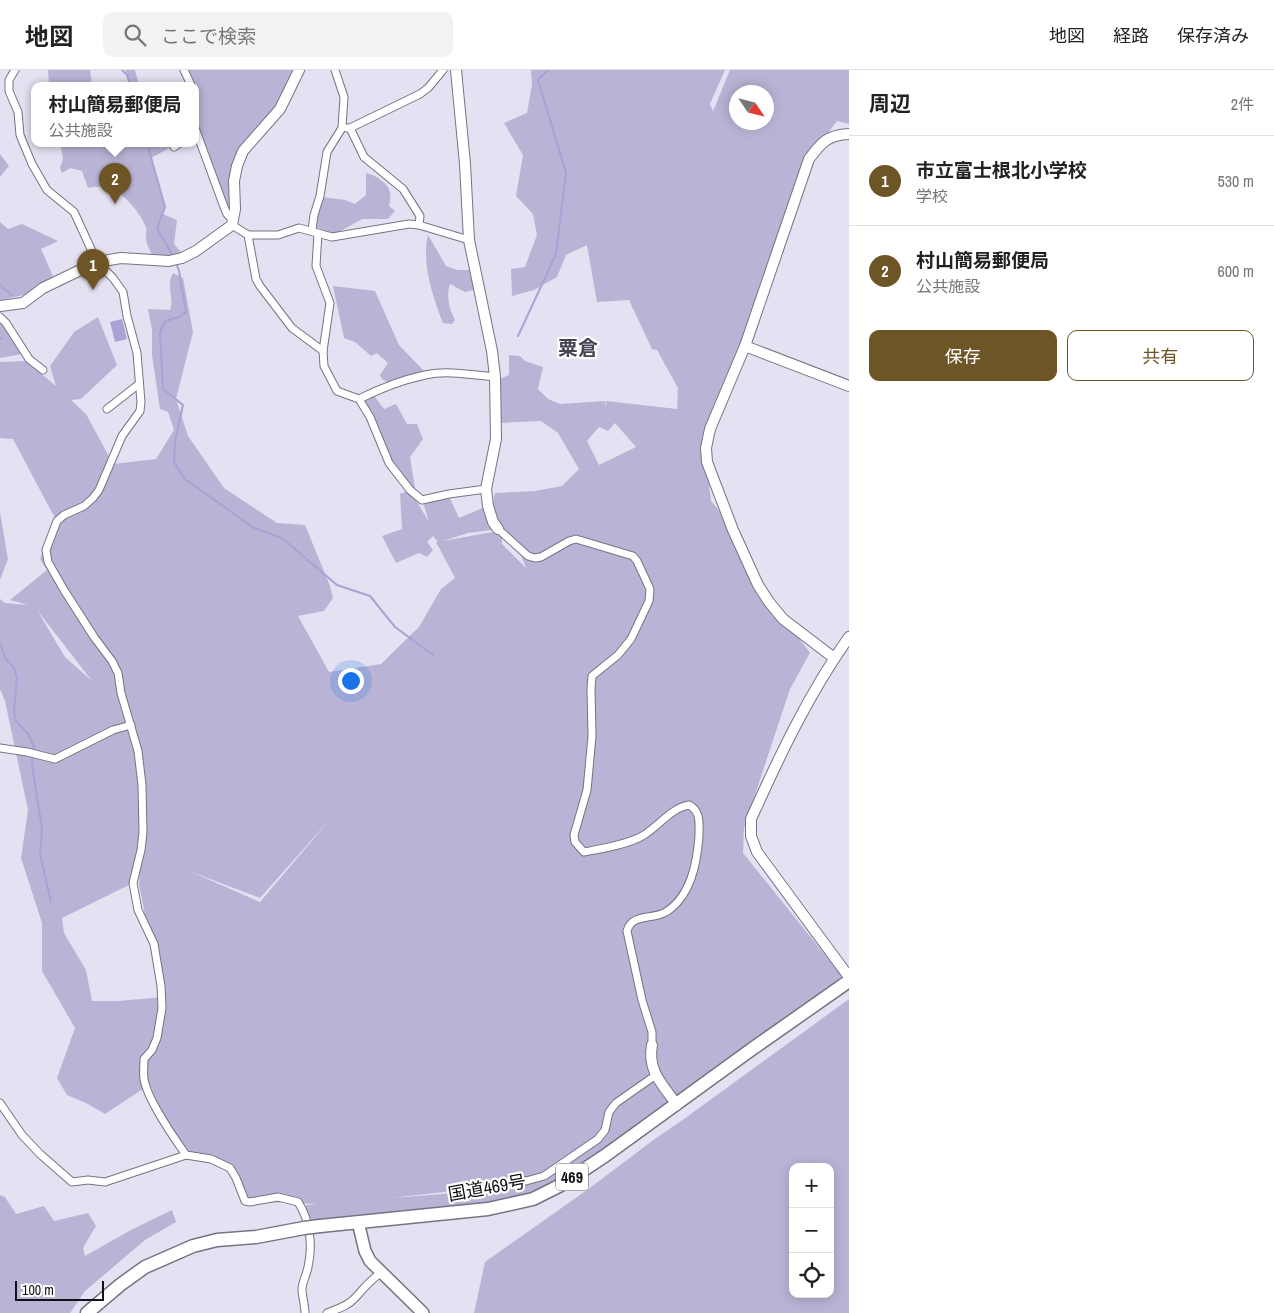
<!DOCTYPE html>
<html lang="ja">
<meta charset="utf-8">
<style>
body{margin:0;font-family:"Archivo Narrow","Noto Sans JP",sans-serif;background:#f2f2f2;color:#222}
.controls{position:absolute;right:15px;bottom:15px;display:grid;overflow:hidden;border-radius:10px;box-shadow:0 2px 12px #0003}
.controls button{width:45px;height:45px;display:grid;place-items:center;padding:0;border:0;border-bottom:1px solid #e0e0e0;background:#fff;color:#222;font:25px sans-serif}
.compass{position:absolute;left:729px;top:15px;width:45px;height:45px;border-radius:50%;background:#fff;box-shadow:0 2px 12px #0003;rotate:125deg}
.scale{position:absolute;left:15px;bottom:12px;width:89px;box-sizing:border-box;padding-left:5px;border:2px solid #111016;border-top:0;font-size:14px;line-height:18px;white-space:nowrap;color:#111016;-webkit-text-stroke:4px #fff;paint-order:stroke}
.you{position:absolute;left:350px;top:610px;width:18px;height:18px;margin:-12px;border:4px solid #fff;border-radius:50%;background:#1a73e8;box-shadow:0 0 0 8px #1a73e833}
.badge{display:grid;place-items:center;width:32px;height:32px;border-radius:50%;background:#6d5525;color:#fff;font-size:16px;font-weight:700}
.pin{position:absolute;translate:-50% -41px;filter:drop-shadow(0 1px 2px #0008)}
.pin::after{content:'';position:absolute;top:26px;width:18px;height:15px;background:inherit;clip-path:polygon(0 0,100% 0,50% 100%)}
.popup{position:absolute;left:31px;top:12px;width:168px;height:65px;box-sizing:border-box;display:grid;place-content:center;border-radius:10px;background:#fff;filter:drop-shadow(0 1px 4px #0005);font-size:16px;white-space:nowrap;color:#767676}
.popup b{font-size:19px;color:#222}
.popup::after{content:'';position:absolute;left:50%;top:100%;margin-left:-10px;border:10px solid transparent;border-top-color:#fff}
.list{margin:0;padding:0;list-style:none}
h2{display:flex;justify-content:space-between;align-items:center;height:65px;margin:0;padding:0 20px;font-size:21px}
h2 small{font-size:16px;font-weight:400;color:#767676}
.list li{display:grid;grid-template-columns:32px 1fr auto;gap:15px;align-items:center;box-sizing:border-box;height:90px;padding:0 20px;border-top:1px solid #e0e0e0}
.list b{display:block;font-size:19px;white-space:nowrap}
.list p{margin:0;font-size:16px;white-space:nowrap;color:#767676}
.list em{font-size:16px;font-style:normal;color:#767676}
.actions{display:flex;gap:10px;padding:15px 20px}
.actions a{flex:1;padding:11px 0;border:1px solid #6d5525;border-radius:10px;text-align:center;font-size:18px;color:#6d5525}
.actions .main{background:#6d5525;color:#fff}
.icon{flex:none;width:28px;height:28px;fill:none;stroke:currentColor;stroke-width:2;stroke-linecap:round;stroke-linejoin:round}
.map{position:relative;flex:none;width:849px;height:1243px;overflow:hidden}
header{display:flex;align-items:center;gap:30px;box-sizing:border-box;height:70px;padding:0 25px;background:#fff;border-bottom:1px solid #e0e0e0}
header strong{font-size:24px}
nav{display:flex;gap:28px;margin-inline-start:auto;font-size:18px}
.search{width:350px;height:45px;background:#f2f2f2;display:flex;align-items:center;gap:12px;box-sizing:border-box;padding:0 18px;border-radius:10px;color:#767676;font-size:19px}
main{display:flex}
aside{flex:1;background:#fff}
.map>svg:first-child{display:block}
</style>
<header>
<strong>地図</strong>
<div class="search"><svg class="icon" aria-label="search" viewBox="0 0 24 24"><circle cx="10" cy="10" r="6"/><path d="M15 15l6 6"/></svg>ここで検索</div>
<nav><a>地図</a><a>経路</a><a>保存済み</a></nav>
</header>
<main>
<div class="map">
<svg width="849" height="1243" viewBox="0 0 849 1243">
<rect width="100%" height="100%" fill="#e4e1f2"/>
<g fill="#b9b4d5" fill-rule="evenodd">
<polygon points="48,0 90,0 92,15 49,15"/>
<polygon points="125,0 135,0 139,15 129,15 128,6"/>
<polygon points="188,0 295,0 277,39 232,93 231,140 229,140 208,86 199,57 199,19"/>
<path d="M531 0H725L710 34 713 41 730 0H849V54L837 51 814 82 750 250 703 369 711 431 718 439 741 490 810 583 790 619 744 758 743 783 842 906 786 955 558 1116 498 1137 311 1150 300 1136 316 1134 245 1131 231 1102 211 1089 182 1087 142 997 146 1017 105 1044 86 1033 67 1025 57 1008 75 958 42 901V853L21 788 28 740 5 631 0 619V529L5 533 28 535 10 530 47 500 40 489 57 452 13 369 0 368V292L26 291 56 316 50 296 74 262 98 247 117 295 81 329 71 330 86 344 113 394 156 389 174 360 168 342 160 339 152 285V260L148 239 170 240C175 227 165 218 173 203L183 208 193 262 176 329 188 366 224 418 277 453 305 455 330 516 333 528 324 541 298 546 329 602 381 594 419 557 441 519 455 508 436 472H438L433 466 427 472 433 480 427 487 419 483 396 493 382 466 402 459 400 424 410 420 392 396 360 329 372 323 384 339 396 334 407 354H417L423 369 410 387 416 425 411 422 429 452 422 429 449 426 459 448 485 437 492 460 468 463 443 471 498 461 502 468V474L526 498C523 489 517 477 512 469 499 451 489 447 495 423L535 421 562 416 579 399 558 363 541 351 500 353V309L509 305V285L520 286 525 291 543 297 538 319 548 329 560 334 605 331V337L606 331 677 339 678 318 657 280 652 279 629 230 597 232 587 175 566 185 557 207 534 220 512 226 511 199 525 197 537 165 533 144 516 126 523 85 504 53 527 43 532 14ZM736 22H766V52H736ZM615 353 636 377 599 395 587 371 599 357 608 361ZM37 540 92 611 65 587ZM332 747 260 832 189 801 260 828ZM141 781 139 815 162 927 119 931H92L86 900 64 863 62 848 133 813ZM479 1119 443 1124 391 1128 479 1118Z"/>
<path d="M60 73H144L147 79 145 73H172L173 76 151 88 164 136 165 141 163 144 177 150 174 174 182 183 154 188C151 182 147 176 146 170 145 165 148 159 145 155 135 134 114 111 88 118L82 101 70 98 62 103 60 98 63 89Z"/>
<polygon points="0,84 9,96 0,107"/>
<path d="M366 103C375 105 389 113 390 123 391 127 390 132 389 136L395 141 388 149H362L334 165 317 157 319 134 323 127 345 130 355 134 366 125Z"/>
<polygon points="0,152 8,159 22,154 58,171 41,179 53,206 24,225 0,230"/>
<path d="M428 165 446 196 457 200H470L474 220 465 222 450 214C446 225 449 239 455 250L452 254 443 253C433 228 421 192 428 165Z"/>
<polygon points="333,216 375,221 399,275 425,302 392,315 382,309 380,305 388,293 377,283 371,286 355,272 344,268"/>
<polygon points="0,252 5,255 22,284 0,288"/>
<polygon points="0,442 8,489 0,510"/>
<path d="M849 929V1243H474L485 1192 587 1120 656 1068 684 1049ZM793 1097H830V1224H793Z"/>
<polygon points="0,1125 5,1127 16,1144 44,1136 54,1151 88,1143 96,1156 83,1178 85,1186 129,1161 172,1140 176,1152 145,1170 85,1221 70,1243 0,1243"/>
</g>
<polygon fill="#aaa1d4" points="122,249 127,269 115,272 110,252"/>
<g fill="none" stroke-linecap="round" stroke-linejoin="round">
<g stroke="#aaa1d4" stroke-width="2">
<polyline points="122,0 127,5 130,15"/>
<polyline points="147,73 165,137 157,158 173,186"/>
<polyline points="176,193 179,201 186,242 180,247 165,251 160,263 163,319 183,335 175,372 174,392 185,409 254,458 282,468 337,515 370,526 395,557 433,585"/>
<polyline points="0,215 12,225"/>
<polyline points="518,266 556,184 566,103 538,10 548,0"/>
<polyline points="0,269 2,268"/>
<polyline points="0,573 6,589 14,598 17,607 14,642 16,651 29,665 34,677 32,691 33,702 42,759 40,784 51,832"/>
</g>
<g stroke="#767382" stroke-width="9">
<g id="street">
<path d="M15 0 9 10V21L18 42 20 65 32 94 47 120 74 142 97 192 113 208 123 222 127 246 137 283 141 332 140 341 122 366 99 420 93 428 84 436 64 445 57 451 46 480 48 492 64 520 94 567 112 591 118 603 121 623 138 681 142 715 143 762 141 780 133 813 138 840 154 874 161 916 162 938 157 968 152 980 144 989C144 995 143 1002 144 1009 147 1029 174 1068 186 1085"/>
<polyline points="184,0 191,15"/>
<polyline points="195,58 224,137 227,144 233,150"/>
<polyline points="347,58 350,58 420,24 428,18 443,0"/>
<polyline points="350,58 364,87 403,119 420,146 419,155"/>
<polyline points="174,77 180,73"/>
<polyline points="232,155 248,165 278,165 299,158 332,167 409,154 419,155 469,170"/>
<polyline points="312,160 314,145 320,126 327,82 342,58 344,27 335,0"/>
<polyline points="318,163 316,196 330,233 323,281"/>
<polyline points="248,165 256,209 260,216 292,258 323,281 324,296 337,321 359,329 370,347 389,393 410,420 422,430 449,424 486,419"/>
<polyline points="0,247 6,253 29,289 43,300"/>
<path d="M359 329C379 319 402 310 425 305 448 300 472 305 495 307"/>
<polyline points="107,339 139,314"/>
<path d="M498 459 528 486 535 488 541 487 569 471 576 469 633 486 637 491 650 519 649 531 631 569 618 585 592 606 591 619 592 666 587 720 574 765 575 772 584 782C601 779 630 774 644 765 659 756 671 738 689 735 701 741 699 754 699 766 697 793 691 826 666 842 652 850 632 843 627 861L642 930 652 962V975"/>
<polyline points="0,678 27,682 55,689 113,660 131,655"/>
<path d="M0 1033 22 1065 40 1084 72 1112 88 1110 105 1112 186 1085 211 1089 230 1098 236 1108 245 1131 250 1132 278 1127 298 1132C310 1150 313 1176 308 1197 307 1204 302 1212 302 1220 302 1225 305 1236 305 1243"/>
<polyline points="513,1107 526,1111 544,1106 598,1069 605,1060 609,1042 616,1033 656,1005"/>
<path d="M327 1243C337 1239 348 1236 355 1228 364 1218 370 1210 381 1203"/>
</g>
</g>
<g stroke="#767382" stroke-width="12">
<g id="secondary">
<polyline points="456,0 465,94 469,170 492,281 495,307 496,369 486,419 488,436 493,452 498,459"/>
<polyline points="0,236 23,233 43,218 97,192 121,188 169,191 182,188 196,181 232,155 235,139 234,111 237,96 243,81 280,39 299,0"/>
<polyline points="745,276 849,316"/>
<path d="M849 567C809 623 779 687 751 749V766L757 782 849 907"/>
<path d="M834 588 783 549 769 532 758 515 733 460 707 392 706 378 710 359 745 276 809 89C821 73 827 65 849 64"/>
<path d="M652 975C647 1001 663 1015 677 1035"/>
</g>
</g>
<g stroke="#767382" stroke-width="14">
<polyline id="primary" points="358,1152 365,1181 370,1191 423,1243"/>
</g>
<g stroke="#767382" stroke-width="15">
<g id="highway">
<polyline points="320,1156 488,1139 533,1129 561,1115 606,1085 752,979 849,911"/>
<polyline points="87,1243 120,1215 145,1197 193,1176 217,1170 256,1167 304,1158"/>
</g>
</g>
<use href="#street" stroke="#fff" stroke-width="7"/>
<use href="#secondary" stroke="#fff" stroke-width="10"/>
<use href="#primary" stroke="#fff" stroke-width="11"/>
<use href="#highway" stroke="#fff" stroke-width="12"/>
<g stroke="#767382" stroke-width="15" stroke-linecap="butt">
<polyline id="highway-bridge" points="304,1158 320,1156"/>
</g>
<use href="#highway-bridge" stroke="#fff" stroke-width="12"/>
</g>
<g text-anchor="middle" stroke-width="4.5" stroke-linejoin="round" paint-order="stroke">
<rect fill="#fff" stroke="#58585c" stroke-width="1" x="556" y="1093.5" width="32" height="27" rx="4"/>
<g font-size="16" font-weight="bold" fill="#111016">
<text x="572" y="1113">469</text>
</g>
<g font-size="18" fill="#111016" stroke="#fff">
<text transform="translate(487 1118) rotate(-10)" y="6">国道469号</text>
</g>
<g font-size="20" font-weight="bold" fill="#464452" stroke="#fff">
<text x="578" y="285">粟倉</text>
</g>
</g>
</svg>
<div class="controls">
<button>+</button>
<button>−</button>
<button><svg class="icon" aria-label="locate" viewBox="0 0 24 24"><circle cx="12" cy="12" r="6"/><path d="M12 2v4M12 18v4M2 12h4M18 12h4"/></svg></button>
</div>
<svg class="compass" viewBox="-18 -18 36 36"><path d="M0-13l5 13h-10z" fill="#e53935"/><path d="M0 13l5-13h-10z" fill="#767676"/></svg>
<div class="scale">100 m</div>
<div class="you"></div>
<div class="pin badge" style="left:93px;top:220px">1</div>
<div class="pin badge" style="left:115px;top:134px">2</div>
<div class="popup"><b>村山簡易郵便局</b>公共施設</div>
</div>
<aside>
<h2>周辺<small>2件</small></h2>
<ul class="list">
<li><span class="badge">1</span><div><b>市立富士根北小学校</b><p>学校</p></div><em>530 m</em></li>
<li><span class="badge">2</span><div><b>村山簡易郵便局</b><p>公共施設</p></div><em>600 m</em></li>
</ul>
<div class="actions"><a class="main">保存</a><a>共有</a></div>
</aside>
</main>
